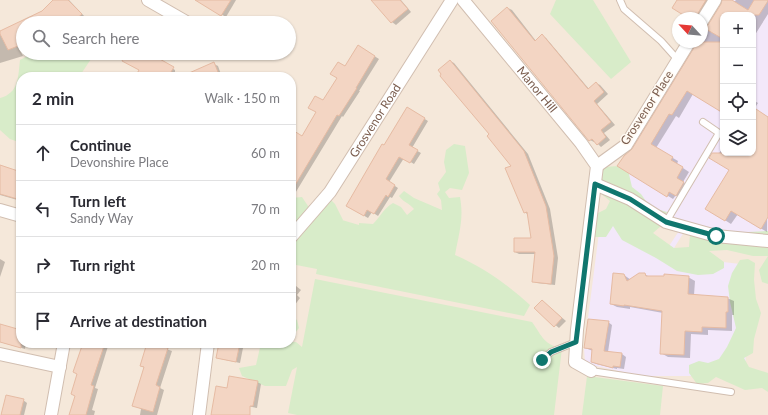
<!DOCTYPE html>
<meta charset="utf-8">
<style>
body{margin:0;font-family:Lato,sans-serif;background:#f2f2f3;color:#2b2b33}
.controls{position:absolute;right:12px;top:12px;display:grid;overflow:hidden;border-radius:8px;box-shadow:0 1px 3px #0004}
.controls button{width:36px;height:36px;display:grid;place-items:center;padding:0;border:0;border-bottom:1px solid #e1e1e2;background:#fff;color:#2b2b33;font:20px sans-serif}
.compass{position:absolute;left:672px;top:12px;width:36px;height:36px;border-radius:50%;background:#fff;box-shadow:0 1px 3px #0004;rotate:296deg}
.stop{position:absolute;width:12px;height:12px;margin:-9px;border:3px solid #0f766e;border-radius:50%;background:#fff}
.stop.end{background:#0f766e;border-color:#fff;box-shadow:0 1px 4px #0008}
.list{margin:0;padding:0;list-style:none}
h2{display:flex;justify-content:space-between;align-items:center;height:52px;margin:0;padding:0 16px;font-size:17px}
h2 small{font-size:13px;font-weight:400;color:#7c7c81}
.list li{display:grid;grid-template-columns:26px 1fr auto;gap:12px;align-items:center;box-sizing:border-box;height:56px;padding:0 16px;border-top:1px solid #e1e1e2}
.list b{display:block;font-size:15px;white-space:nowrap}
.list p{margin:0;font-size:13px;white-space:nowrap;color:#7c7c81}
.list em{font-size:13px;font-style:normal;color:#7c7c81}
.icon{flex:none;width:22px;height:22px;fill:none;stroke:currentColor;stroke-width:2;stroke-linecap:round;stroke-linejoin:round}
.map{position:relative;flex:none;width:768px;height:415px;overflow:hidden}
.search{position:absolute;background:#fff;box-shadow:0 1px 3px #0004;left:16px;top:16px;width:280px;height:44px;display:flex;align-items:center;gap:10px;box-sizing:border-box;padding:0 14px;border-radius:22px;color:#7c7c81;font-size:15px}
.panel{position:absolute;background:#fff;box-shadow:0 1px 3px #0004;left:16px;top:72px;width:280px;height:276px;border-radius:16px}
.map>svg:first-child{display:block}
</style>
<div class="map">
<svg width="768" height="415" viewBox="0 0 768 415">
<rect width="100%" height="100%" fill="#fdf6ec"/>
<path fill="#f5e8da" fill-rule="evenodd" d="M0 0H768V415H0ZM723 15H753V153H723ZM678 18H702V42H678ZM23 23H289V53H23ZM21 77H291V343H21Z"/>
<path fill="#f3e8fa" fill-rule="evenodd" d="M724 0H768V246L684 232 674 248 723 262 749 265 745 376H645L632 374 596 366 585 362 584 349 601 217 669 246 681 228 610 183 697 42H702V35ZM723 15H753V153H723Z"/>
<g fill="#d8ecc9">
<polygon points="556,0 593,0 631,62 611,79 550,14"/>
<path d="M33 53H95L79 77H21V143L10 139 0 130V98C19 93 18 77 20 60Z"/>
<path d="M454 144 465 146 469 173 462 190 450 188 445 192 449 198 460 197C464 219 459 233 455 255 483 267 508 285 530 305L524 316 316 274 317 269 291 264V198L302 197 310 209 331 200 335 204 343 220H342L359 225V223L373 224C381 216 383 209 393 203L401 207 407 215 414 209C409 203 403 202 399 196L404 191 414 198 442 210 441 200 437 194 440 190 438 183 446 172 444 162 446 150Z"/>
<polygon points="619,166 628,170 632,187 641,194 650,207 667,212 661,226 653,233 674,248 689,247 690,235 697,227 726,232 748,232 768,231 768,284 762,282 759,270 768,256 753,256 727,250 709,251 724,262 724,268 713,274 698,275 677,271 656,258 622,240 613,226 606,237 591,237 594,215 606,209 610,201 600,193 594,179 603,167"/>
<polygon points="748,259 755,263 754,280 756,299 761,313 754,339 753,353 744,358 749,367 768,373 768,392 762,388 745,390 716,377 708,383 697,384 689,373 689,365 699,361 708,363 719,359 727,347 736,328 730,302 728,286 732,273 740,260"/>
<path d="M315 279 532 322C542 336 544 345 562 348L554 415H297L288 413 297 367 292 370 286 386H265L242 376 239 368 256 365 261 343 296 342 302 347Z"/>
<polygon points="291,316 297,320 299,328 294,334 291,332"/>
<polygon points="587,376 663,386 660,415 582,415"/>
</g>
<g fill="#0003">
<polygon points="55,0 69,0 85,17 78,23 23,23 23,47 19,49 23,56 0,63 0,33 42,11"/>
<polygon points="197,0 236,0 226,17"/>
<polygon points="372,0 401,0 411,12 396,25 392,22"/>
<polygon points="678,0 712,0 700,18 690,18"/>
<polygon points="723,0 731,0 734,2 736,0 768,0 768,14 753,38 753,15 723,15 723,112 693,94 679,118 676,116 656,148 678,161 677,164 689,172 683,182 690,187 683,199 676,195 673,199 619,166 633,150 697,42 702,42 702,30 706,29 722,4"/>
<polygon points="508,8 512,10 536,41 542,36 546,38 589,89 596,83 600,85 608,94 597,104 615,125 604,133 610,140 601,147 595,141 594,142 590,140"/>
<polygon points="358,46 379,59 359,91 360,91 343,117 342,116 291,200 291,130 302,137"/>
<polygon points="112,53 148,53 175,70 175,73 173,77 136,77 140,70"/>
<polygon points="219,53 252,53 252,56 223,56"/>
<polygon points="450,61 454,63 528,154 550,209 558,258 555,285 537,283 533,281 535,254 519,254 515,252 533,239 528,215 525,212 512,166 491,134"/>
<polygon points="214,64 218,66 222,77 187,77"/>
<polygon points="753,100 758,103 754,109 768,117 767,232 738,214 731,224 706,208 730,170 715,160 723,147 723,153 753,153"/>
<polygon points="407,108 428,121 412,148 421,153 414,164 404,158 389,182 398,188 392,198 390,197 378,216 372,212 368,218 347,206"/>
<polygon points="0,166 21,173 21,201 0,195"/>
<polygon points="0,259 5,262 0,277"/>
<polygon points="644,274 650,277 688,277 695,281 694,295 727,298 734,301 734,315 732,315 732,331 708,330 708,335 691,334 690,358 668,357 661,353 663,313 630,307 630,309 617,307 611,304 624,275 631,280"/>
<polygon points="291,282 301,290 297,295 300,298 291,310"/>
<polygon points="542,301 566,321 559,328 535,308"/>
<polygon points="608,322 612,325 608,352 622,354 626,357 624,369 617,368 617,369 596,364 592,362 593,351 585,348"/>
<polygon points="0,325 21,331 21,343 26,343 25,349 0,342"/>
<polygon points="84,343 109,343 95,388 98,389 92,410 95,411 94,415 70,415 76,396 78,374"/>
<polygon points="148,343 172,351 160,388 164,390 157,415 140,415 141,409 134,405 145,368 141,366"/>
<polygon points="217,343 244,343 240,363 221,359 217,357 219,346 217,345"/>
<polygon points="257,382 261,384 257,408 242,405 240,415 212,415 228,389"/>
<polygon points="23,400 27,403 24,415 1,415"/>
</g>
<g fill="#f3d5c3" stroke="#e6bba3">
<polygon points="53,0 68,0 82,14 72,23 23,23 23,44 8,50 0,34 0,31 42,11"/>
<polygon points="195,0 231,0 221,16"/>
<polygon points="371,0 400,0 408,9 391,23"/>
<polygon points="677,0 706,0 695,18 688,18 672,8"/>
<polygon points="722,0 732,0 748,10 754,0 768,0 768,1 759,15 723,15 723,39 704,28 708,25 721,4"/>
<polygon points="507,7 535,41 542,34 588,89 596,82 604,92 594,101 611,122 601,130 606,137 597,145 592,139 589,141 491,21"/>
<polygon points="696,42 723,42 723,113 687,91 672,115 669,114 651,144 673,157 671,160 683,167 677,178 684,182 676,196 669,192 667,197 617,166 624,156 632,149 695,46"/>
<polygon points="358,45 375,56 356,88 357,88 339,116 337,115 291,192 291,129 302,136 316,112 308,108 315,96 323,100 337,78 330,74 338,62 345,66"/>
<polygon points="126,53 149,53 174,67 168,77 135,77 139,70 122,61"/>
<polygon points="450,60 524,151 546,206 554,256 551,284 532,282 535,252 514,252 514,238 531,238 527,212 524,213 505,168 511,166 487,136 489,134 440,76 441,74 438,70"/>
<polygon points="214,62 220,77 180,77"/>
<polygon points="407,107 425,118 409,145 418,150 410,163 399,157 386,179 395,185 388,197 386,195 374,214 367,210 364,216 346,206 382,144 384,145"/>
<polygon points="753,107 768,117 768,217 761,229 731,211 725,221 705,209 729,170 709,158 712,153 753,153"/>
<polygon points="0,165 21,172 21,200 0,194"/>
<polygon points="613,273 624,274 627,281 639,273 645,273 646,276 664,276 664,274 689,276 688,294 728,297 728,312 726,312 726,328 702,327 702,332 685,331 684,355 660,354 662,311 624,305 624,306 610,304"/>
<polygon points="542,300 562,318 554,327 534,308"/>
<polygon points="588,319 609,321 604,351 622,353 620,367 613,366 613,368 591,362 592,349 584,348"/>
<polygon points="0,324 21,330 21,348 0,342"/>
<polygon points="83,343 105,343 91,385 94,386 86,415 69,415 75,396 71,394 77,374 73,372"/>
<polygon points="147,343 168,348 156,385 160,387 153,412 132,406 144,367 140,366"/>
<polygon points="219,343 240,343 236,362 216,358"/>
<polygon points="229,376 258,381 253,406 250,406 250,415 211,415 216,386 227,388"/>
<polygon points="6,395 24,399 20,415 1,415"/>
</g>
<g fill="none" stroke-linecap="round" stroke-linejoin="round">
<g stroke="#d1beb0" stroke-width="8">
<g id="lane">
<polyline points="620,0 624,9 661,41 678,60"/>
<polyline points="666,222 719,133 703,122"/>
<polyline points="542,360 551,352 576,342"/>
<polyline points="591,371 731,392"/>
</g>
</g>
<g stroke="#d1beb0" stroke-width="14">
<g id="street">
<polyline points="148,0 188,23"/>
<path id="s1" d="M463 0 581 143 597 166 577 330 575 362 591 371"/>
<polyline points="702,21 715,0"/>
<polyline points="597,166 626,145 689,42"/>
<polyline points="595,184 630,199 666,222 716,236 768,241"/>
<polyline points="0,210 21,216"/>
<path id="s2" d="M291 237 330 192 452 0"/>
<polyline points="0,354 60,367"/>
<polyline points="51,415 64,343"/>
<polyline points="199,415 208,343"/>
</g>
</g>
<use href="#lane" stroke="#fff" stroke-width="6"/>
<use href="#street" stroke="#fff" stroke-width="12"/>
</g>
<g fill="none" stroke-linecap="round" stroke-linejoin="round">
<polyline stroke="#0f766e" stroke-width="5" points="542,360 551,352 576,342 595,184 630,199 666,222 716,236"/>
</g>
<g text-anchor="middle" stroke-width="3" stroke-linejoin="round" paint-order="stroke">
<g font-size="12" fill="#7a5c4d" stroke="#fffaf3">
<text dy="4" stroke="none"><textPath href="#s1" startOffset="116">Manor Hill</textPath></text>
<text transform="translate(647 108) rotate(-57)" y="4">Grosvenor Place</text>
<text dy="4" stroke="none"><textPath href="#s2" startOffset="144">Grosvenor Road</textPath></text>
</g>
</g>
</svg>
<div class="controls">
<button>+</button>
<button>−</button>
<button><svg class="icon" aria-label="locate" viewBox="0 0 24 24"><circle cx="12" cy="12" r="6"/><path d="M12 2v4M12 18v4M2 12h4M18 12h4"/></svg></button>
<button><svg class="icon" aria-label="layers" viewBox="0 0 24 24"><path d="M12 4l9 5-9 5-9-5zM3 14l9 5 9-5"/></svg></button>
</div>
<svg class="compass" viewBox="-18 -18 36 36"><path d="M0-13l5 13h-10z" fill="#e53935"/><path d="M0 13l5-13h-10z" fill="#7c7c81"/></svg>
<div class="stop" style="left:716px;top:236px"></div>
<div class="stop end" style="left:542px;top:360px"></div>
<div class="search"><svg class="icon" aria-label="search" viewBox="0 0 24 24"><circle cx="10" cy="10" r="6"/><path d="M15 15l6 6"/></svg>Search here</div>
<section class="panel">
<h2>2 min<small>Walk · 150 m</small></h2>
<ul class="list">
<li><svg class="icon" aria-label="ahead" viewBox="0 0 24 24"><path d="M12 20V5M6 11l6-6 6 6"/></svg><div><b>Continue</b><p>Devonshire Place</p></div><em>60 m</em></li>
<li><svg class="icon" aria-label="left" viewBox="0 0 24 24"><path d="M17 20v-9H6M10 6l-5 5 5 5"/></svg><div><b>Turn left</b><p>Sandy Way</p></div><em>70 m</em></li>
<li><svg class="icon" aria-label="right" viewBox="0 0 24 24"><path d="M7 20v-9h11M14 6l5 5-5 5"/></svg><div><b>Turn right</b></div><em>20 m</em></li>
<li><svg class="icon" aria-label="arrive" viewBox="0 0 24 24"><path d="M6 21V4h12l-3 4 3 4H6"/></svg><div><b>Arrive at destination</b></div></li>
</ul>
</section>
</div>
